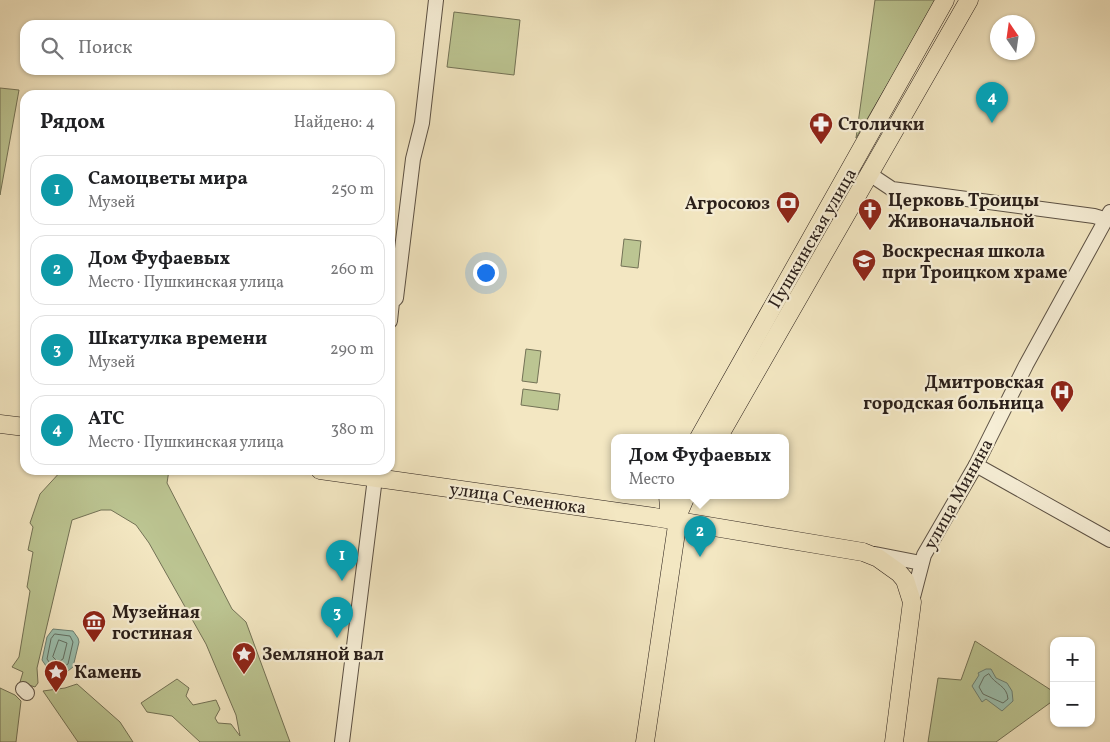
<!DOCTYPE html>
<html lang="ru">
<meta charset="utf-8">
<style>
body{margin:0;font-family:Vollkorn,serif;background:#f6f6f6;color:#202124}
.controls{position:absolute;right:15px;bottom:15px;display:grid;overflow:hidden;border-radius:10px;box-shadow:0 1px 4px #0004}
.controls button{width:45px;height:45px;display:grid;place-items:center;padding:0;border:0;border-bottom:1px solid #e0e0e0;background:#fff;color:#202124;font:25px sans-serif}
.compass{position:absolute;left:990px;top:15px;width:45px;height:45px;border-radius:50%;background:#fff;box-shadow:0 1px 4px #0004;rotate:347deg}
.you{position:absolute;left:485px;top:272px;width:18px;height:18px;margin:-12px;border:4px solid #fff;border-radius:50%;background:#1a73e8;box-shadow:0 0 0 8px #1a73e833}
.badge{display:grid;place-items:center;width:32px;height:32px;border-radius:50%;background:#8f2418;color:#fff;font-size:16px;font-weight:700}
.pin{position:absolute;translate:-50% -41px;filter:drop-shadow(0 1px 2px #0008)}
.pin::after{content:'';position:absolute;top:26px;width:18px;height:15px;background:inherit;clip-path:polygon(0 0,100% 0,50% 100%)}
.popup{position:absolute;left:611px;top:434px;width:178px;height:65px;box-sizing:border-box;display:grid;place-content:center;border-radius:10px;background:#fff;filter:drop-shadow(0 1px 4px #0005);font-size:16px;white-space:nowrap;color:#757577}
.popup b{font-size:19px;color:#202124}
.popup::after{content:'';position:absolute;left:50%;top:100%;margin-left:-10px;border:10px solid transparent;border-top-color:#fff}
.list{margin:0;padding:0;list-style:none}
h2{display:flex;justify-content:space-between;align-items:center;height:65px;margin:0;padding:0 20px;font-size:21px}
h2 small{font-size:16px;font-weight:400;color:#757577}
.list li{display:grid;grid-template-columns:32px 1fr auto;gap:15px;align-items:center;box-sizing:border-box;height:70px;margin:0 10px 10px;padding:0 10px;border:1px solid #e0e0e0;border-radius:15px}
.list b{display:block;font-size:19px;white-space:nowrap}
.list p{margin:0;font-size:16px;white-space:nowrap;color:#757577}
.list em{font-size:16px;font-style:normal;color:#757577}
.icon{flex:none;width:28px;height:28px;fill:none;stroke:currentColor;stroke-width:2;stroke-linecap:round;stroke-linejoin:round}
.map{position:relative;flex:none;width:1110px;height:742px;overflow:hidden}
.search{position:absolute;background:#fff;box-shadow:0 1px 4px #0004;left:20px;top:20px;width:375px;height:55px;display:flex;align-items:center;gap:12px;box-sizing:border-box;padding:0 18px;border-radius:15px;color:#757577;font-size:19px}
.panel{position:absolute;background:#fff;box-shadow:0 1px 4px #0004;left:20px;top:90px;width:375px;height:385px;border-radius:15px}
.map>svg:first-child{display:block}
</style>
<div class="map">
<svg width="1110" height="742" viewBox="0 0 1110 742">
<rect width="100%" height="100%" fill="#f3e7c2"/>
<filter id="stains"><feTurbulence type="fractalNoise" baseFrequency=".004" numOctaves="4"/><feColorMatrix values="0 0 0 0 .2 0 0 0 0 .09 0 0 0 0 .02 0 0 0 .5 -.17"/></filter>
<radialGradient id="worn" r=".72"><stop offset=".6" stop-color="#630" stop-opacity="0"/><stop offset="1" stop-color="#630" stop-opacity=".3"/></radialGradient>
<g fill="#bcc592" stroke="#737256">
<polygon points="875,0 937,0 856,138"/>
<polygon points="454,12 520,20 514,75 447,67"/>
<polygon points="0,88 19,90 0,195"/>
<polygon points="624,239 641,241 638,268 621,266"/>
<polygon points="526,349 541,351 537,383 522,381"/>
<polygon points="523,389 560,394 558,410 521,405"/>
<polygon points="62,470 169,470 167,483 232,609 246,622 290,742 200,742 172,716 147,712 141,703 177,679 189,688 186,696 193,705 216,700 220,709 215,718 218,723 231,724 240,736 236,715 206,644 149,543 136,525 111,510 101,510 72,520 37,668 38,683 35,687 20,682 23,672 12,667 19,657 30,591 27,587 33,552 28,550 33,527 30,523 40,494"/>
<polygon points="975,641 1054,692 1054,700 996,742 928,742 938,678 961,680"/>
<polygon points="77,684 120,722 133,742 78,742 43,691 65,688"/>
<polygon points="0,688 15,695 21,701 16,742 0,742"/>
</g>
<g fill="#9cc0af" stroke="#6e8073">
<polygon points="53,629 73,631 78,638 79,642 73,667 54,682 50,681 48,669 42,660 47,637"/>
<polygon points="986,669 991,669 996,678 1007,683 1012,691 1013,701 1002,711 986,699 982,702 972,686 979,675 978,673"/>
</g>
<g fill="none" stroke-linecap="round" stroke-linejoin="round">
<g stroke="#637064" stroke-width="1">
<polygon points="55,634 70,636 73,642 68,664 56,672 47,659 51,639"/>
<polygon points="59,640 67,643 63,659 58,662 53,657"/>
<path d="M989 674C995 685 1007 685 1008 699L1003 703 983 694 979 687 984 677Z"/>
</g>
<g stroke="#5c5144" stroke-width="16">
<g id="minor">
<polyline points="868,173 892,189 1094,216 1104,219"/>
<polyline points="390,321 392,302 396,298 413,159 422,123 436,0"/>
<polyline points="976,465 1110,540"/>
<polyline points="875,554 921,563"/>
<polyline points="912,601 924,555 976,465 1026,365 1110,212"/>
<polyline points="23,689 27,693"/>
<polyline points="342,742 376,470"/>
</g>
</g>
<g stroke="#2a1f1a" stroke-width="19">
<g id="major">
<polyline points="0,424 25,427"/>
<polyline points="699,438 945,0"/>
<polyline points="718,438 969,0"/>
<polyline points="320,470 654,517 863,552 878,558 899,573 905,580 912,602 894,742"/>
<polyline points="668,496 669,508 678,521"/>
<polyline points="645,742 679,512 686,496"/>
</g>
</g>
<use href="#minor" stroke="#f7efd7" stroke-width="14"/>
<use href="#major" stroke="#f3e7c2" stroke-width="18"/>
</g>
<defs>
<g id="pharmacy-pin" transform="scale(1.25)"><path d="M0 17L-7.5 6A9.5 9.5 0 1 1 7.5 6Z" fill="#8f2418" stroke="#f7efd7"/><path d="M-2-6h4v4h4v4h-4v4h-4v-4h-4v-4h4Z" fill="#fff"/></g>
<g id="bank-pin" transform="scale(1.25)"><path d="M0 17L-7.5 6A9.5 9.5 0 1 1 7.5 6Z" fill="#8f2418" stroke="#f7efd7"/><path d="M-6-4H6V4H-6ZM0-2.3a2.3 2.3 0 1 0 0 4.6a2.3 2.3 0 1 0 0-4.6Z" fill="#fff"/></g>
<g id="church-pin" transform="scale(1.25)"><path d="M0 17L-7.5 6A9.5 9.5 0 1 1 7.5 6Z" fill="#8f2418" stroke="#f7efd7"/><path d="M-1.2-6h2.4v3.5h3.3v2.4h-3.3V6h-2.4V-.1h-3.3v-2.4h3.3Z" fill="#fff"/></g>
<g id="school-pin" transform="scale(1.25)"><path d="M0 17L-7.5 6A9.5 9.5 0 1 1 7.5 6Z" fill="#8f2418" stroke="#f7efd7"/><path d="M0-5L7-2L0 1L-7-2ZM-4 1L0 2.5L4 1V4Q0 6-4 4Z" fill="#fff"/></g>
<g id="hospital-pin" transform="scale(1.25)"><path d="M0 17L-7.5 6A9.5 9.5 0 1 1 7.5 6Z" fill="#8f2418" stroke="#f7efd7"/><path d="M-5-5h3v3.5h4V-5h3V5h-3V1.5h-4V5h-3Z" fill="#fff"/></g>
<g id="museum-pin" transform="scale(1.25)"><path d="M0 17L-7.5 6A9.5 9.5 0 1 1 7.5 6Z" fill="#8f2418" stroke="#f7efd7"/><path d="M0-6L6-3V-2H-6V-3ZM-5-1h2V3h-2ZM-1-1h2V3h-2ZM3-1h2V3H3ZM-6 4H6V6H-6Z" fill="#fff"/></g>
<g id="sight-pin" transform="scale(1.25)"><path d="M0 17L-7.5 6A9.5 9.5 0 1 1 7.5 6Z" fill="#8f2418" stroke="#f7efd7"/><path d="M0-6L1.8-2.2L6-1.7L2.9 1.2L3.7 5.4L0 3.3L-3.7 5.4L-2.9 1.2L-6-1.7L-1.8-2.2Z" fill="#fff"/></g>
</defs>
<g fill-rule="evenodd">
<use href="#pharmacy-pin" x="821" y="124"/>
<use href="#bank-pin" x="788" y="203"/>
<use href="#church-pin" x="870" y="210"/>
<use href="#school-pin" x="864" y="261"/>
<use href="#hospital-pin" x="1062" y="392"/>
<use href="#museum-pin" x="94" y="622"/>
<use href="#sight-pin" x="244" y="654"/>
<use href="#sight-pin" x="56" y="672"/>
</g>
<g text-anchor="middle" stroke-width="4.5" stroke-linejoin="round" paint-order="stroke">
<g font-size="18" font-weight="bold" fill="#2a1f1a" stroke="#f7efd7" text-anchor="start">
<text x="838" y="130">Столички</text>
<text x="888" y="206">Церковь Троицы<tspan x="888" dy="21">Живоначальной</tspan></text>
<text x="770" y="209" text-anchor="end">Агросоюз</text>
<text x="882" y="257">Воскресная школа<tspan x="882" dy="21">при Троицком храме</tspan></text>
<text x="1044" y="388" text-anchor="end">Дмитровская<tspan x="1044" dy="21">городская больница</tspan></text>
<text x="112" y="618">Музейная<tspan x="112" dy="21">гостиная</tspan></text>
<text x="262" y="660">Земляной вал</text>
<text x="74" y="678">Камень</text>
</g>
<g font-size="18" fill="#2a1f1a" stroke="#f7efd7">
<text transform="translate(812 238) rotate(-60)" y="6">Пушкинская улица</text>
<text transform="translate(958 494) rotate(-61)" y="6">улица Минина</text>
<text transform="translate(518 498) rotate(8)" y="6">улица Семенюка</text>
</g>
</g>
<rect width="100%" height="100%" filter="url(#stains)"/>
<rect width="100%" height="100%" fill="url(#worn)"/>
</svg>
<div class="controls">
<button>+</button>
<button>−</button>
</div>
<svg class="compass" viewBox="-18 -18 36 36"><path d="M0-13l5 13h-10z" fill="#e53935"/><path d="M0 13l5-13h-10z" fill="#757577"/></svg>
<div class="you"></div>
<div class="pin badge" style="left:342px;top:581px;background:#0f9aa8">1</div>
<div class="pin badge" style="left:700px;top:557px;background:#0f9aa8">2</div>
<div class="popup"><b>Дом Фуфаевых</b>Место</div>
<div class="pin badge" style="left:337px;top:638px;background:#0f9aa8">3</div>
<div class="pin badge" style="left:992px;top:123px;background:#0f9aa8">4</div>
<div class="search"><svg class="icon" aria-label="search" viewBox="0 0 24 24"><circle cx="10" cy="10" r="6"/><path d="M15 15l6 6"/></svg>Поиск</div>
<section class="panel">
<h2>Рядом<small>Найдено: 4</small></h2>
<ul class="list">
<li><span class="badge" style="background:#0f9aa8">1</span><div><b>Самоцветы мира</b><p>Музей</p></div><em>250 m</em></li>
<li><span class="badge" style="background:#0f9aa8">2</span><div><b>Дом Фуфаевых</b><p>Место · Пушкинская улица</p></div><em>260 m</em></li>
<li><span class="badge" style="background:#0f9aa8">3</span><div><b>Шкатулка времени</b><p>Музей</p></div><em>290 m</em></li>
<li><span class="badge" style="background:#0f9aa8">4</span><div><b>АТС</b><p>Место · Пушкинская улица</p></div><em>380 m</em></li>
</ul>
</section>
</div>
